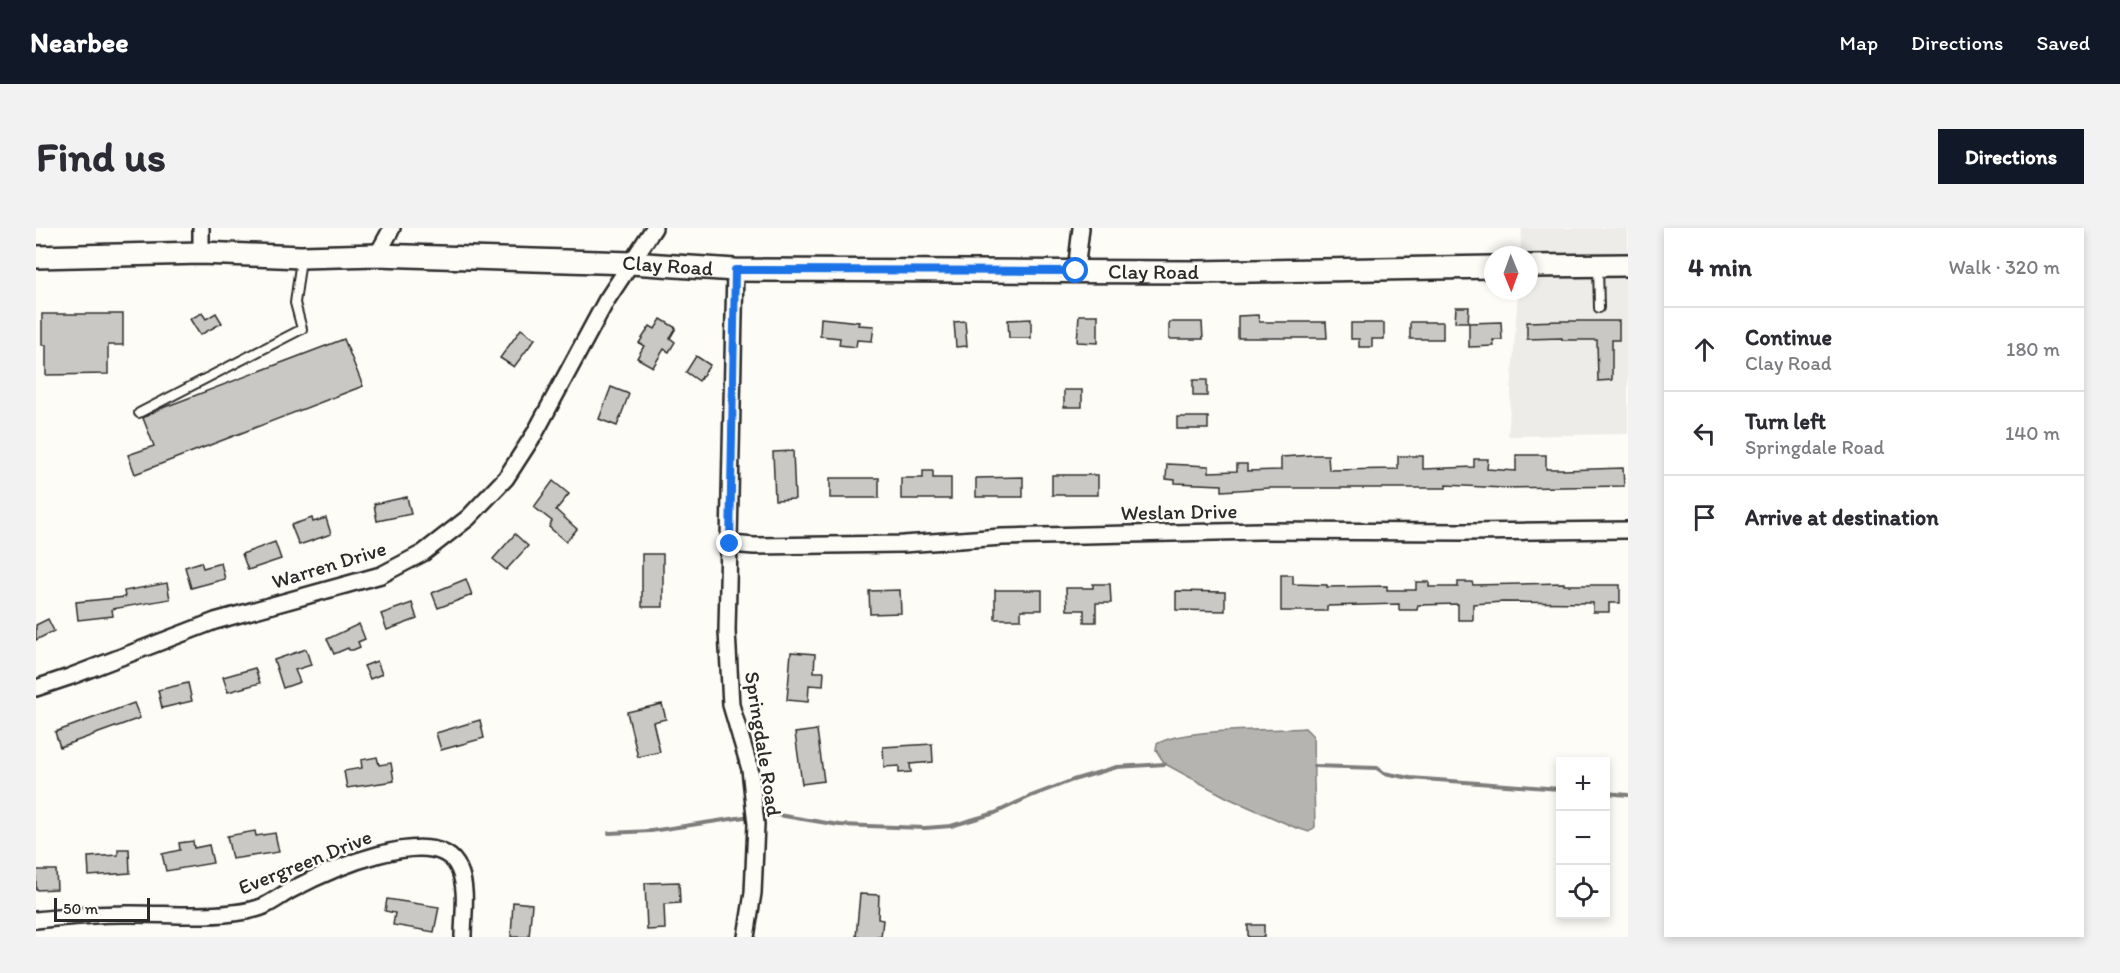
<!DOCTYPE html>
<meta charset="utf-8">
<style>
body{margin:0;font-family:Itim,sans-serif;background:#f2f2f3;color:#2b2b33}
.controls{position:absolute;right:18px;bottom:18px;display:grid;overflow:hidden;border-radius:0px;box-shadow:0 3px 9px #0003}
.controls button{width:54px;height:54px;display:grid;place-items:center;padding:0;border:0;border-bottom:2px solid #e1e1e2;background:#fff;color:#2b2b33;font:30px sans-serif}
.compass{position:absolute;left:1448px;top:18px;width:54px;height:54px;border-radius:50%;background:#fff;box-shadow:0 3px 9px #0003;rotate:179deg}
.scale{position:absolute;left:18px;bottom:15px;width:96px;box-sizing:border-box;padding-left:6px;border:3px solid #2b2b2b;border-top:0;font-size:16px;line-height:21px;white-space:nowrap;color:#2b2b2b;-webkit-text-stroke:4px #fdfcf7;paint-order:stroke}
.stop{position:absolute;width:18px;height:18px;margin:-14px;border:4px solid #1a73e8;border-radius:50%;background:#fff}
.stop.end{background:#1a73e8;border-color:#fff;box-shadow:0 2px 6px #0008}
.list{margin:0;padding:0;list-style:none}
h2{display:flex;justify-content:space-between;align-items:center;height:78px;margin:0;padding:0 24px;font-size:26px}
h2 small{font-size:20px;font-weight:400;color:#7c7c81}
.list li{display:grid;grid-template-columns:39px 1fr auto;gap:18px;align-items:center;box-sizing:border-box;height:84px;padding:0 24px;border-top:2px solid #e1e1e2}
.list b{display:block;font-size:22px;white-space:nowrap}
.list p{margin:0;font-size:20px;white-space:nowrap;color:#7c7c81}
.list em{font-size:20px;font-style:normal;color:#7c7c81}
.icon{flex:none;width:33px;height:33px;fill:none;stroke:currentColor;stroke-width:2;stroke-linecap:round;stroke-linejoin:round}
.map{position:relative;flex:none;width:1592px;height:709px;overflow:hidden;border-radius:0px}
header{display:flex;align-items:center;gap:36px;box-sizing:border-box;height:84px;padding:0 30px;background:#111827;color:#fff}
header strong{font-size:28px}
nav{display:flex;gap:33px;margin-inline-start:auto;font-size:21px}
.intro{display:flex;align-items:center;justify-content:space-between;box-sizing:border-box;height:144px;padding:0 36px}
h1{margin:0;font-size:42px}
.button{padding:15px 27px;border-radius:0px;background:#111827;color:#fff;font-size:21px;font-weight:700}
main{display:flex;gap:36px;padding:0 36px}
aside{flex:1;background:#fff;border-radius:0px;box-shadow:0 3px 9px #0003}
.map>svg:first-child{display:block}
</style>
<header>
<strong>Nearbee</strong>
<nav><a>Map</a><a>Directions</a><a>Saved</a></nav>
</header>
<div class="intro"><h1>Find us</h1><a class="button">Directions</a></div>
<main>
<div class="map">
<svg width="1592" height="709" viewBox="0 0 1592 709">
<rect width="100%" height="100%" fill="#fdfcf7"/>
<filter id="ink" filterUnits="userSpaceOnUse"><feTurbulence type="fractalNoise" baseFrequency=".0167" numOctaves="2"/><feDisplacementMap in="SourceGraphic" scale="12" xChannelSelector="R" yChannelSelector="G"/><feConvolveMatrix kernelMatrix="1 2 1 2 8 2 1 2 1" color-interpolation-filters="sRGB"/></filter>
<g filter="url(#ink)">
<polygon fill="#edece8" points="1486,0 1592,0 1592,206 1472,208 1482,63 1493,63 1493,27 1484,27"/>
<path fill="#b5b4b1" stroke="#7e7d7b" stroke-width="1.5" d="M1269 500 1277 508 1279 599 1273 604 1258 599 1192 570 1129 536 1120 522 1121 516C1146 500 1234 503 1269 500Z"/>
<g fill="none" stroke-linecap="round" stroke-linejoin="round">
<g stroke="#7e7d7b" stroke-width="4">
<polyline points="1278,538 1341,540 1348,545 1374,550 1524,561"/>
<polyline points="1570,565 1592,567"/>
<polyline points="722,587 736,586 803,597 889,600 915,598 959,585 995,568 1037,552 1081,539 1129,536"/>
<polyline points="573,605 615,603 715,588"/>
</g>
</g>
<g fill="#c9c8c4" stroke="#2b2b2b" stroke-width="1.5">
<polygon points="1420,79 1433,79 1432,94 1419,94"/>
<polygon points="166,85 170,91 180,85 186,95 164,107 154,91"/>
<polygon points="6,86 87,86 87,117 72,117 72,146 10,147 10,117 6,117"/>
<polygon points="1043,87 1062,87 1062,115 1041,114"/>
<polygon points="1222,87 1223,94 1290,94 1291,110 1202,110 1202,88"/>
<polygon points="785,90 823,94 822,97 838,98 836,113 821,112 820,119 803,117 804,110 784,108"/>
<polygon points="625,91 640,100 634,110 639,114 633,124 628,121 617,139 601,130 608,118 603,115 614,98 619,101"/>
<polygon points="995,91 995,110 973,110 972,92"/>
<polygon points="929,93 931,118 920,119 918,94"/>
<polygon points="1525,93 1583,93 1583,112 1576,112 1576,152 1562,153 1561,112 1526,112 1526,110 1491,111 1491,94"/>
<polygon points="1133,94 1166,94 1167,111 1133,111"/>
<rect x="1374" y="94" width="33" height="17"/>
<polygon points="1465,94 1466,112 1457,112 1458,118 1433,119 1433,95"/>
<polygon points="1315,95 1348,95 1348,111 1336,111 1336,119 1323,119 1323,111 1315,111"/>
<polygon points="485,101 499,111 478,139 464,130"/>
<polygon points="308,111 327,158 99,246 92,227 118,218 107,190 121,182"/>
<polygon points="660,128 674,137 663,153 650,144"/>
<rect x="1157" y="152" width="14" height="16"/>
<polygon points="575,159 593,166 581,198 563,191"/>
<rect x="1028" y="162" width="18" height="17"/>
<rect x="1141" y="189" width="31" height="12"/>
<polygon points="757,223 759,271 739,272 737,224"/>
<polygon points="1278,227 1292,227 1293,242 1362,241 1362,228 1387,228 1387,241 1438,239 1438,231 1452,231 1451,241 1480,243 1480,227 1510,227 1510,241 1527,241 1527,242 1587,240 1588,258 1467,260 1410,257 1410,260 1233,260 1186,263 1186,257 1139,255 1139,252 1130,251 1131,236 1173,238 1173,244 1201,243 1201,236 1211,236 1211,243 1245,242 1245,229"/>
<polygon points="887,243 897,243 897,250 915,250 915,271 865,271 865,250 887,250"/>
<rect x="1016" y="247" width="46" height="20"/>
<polygon points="987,249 987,269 940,269 940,250"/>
<rect x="794" y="250" width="49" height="20"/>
<polygon points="517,253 533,266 520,282 541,301 530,314 513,299 516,293 498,279"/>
<polygon points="371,269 375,286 341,293 338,276"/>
<polygon points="276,290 277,294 290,290 295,306 263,317 255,297"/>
<polygon points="479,306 492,318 470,342 457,331"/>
<polygon points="239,314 245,331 212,342 206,326"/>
<rect x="606" y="326" width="21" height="53"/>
<polygon points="165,334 167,340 185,335 189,351 155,360 149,339"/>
<polygon points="1245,347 1257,347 1257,356 1291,357 1291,359 1351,358 1351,362 1380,362 1380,354 1393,354 1393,359 1422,359 1422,354 1436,354 1437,357 1528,355 1528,357 1584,357 1584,375 1573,375 1573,384 1557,384 1557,375 1467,374 1437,376 1437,392 1422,392 1422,376 1382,377 1381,382 1363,382 1363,376 1291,378 1291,383 1245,383"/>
<polygon points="430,351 436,367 402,380 396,365"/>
<polygon points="131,355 134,371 76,381 77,388 42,392 40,374 89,369 88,363"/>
<polygon points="1057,356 1074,356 1075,375 1060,375 1060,394 1048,394 1048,382 1031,382 1030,360 1057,360"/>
<polygon points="864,362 865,385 834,386 833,363"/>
<polygon points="959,362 1006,362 1006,382 985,382 985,391 959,391"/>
<polygon points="1140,363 1189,364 1189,383 1140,382"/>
<polygon points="376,375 381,391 351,402 345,386"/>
<polygon points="12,391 18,403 0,412 0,397"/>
<polygon points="323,396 329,411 322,414 324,419 317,422 313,422 312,420 298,426 291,411"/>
<polygon points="270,421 275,437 259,442 264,454 247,460 238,432"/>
<polygon points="755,424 779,426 778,444 788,444 787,458 773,457 772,474 751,472"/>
<polygon points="341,433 346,446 334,451 328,438"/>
<polygon points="219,440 224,455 192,464 187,449"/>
<polygon points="152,455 156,473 126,480 122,462"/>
<polygon points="98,475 104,490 24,519 19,504"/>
<polygon points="626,476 630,491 617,494 624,524 602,529 591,484"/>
<polygon points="444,492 448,510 405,522 400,505"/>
<polygon points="781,502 788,553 766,556 759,505"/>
<polygon points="896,516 897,534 874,536 875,544 863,545 863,538 848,539 847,519"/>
<polygon points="341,529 343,537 355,535 358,553 311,560 308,543 326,540 325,532"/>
<polygon points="219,603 220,608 239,605 243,624 196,631 191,608"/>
<polygon points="157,613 158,620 173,617 177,635 130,643 126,626 144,622 143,615"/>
<polygon points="82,621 93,621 94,645 53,648 52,629 82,627"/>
<polygon points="0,642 20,642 21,661 0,662"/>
<polygon points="643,654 644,675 628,676 629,701 611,702 609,655"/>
<polygon points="824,666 843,667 842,691 847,692 845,709 820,709"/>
<polygon points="351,671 403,679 398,704 357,697 359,685 349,683"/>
<polygon points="477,674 496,676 493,709 475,709"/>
<rect x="1212" y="697" width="16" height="12"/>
</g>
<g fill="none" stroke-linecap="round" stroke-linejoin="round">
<g stroke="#2b2b2b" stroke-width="12">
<g id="lane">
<polyline points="1562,38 1563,80"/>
<polyline points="103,185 266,101 259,75 265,31"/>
</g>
</g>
<g stroke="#2b2b2b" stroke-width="20">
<g id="street">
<polyline points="165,25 165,0"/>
<polyline points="341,27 356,0"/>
<polyline points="699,42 691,403 695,477 714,541 720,596 717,665 710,709"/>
<polyline points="1040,43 1045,0"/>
<polyline points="695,316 718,318 867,316 966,309 1224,303 1428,304 1592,302"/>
<polyline points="0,460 33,449 179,393 345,347 387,325 432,290 470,250 499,205 570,73 618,0"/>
<path d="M0 692C29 689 58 686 87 686 123 685 161 690 197 685 206 684 219 682 228 678 237 674 246 667 255 662 287 645 402 591 423 641 432 661 427 687 427 709"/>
</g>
</g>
<g stroke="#2b2b2b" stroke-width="26">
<g id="secondary">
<path id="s1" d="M0 29 165 25 265 29 341 27 595 35 699 42 1161 44 1457 39"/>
<polyline points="1493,38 1592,37"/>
</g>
</g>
<use href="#lane" stroke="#fdfcf7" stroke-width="8"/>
<use href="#street" stroke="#fdfcf7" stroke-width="15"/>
<use href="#secondary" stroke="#fdfcf7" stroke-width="21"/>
</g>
</g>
<g fill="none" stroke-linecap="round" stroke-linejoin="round" filter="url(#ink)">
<polyline stroke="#1a73e8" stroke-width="8" points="694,316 699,42 1040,43"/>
</g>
<g text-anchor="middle" stroke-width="5" stroke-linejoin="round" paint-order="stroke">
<g font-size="21" fill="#2b2b2b" stroke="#fdfcf7">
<text dy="7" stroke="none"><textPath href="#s1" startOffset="632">Clay Road</textPath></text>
<text dy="7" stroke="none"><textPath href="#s1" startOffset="1118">Clay Road</textPath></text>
<text transform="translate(1143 284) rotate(-1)" y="7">Weslan Drive</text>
<text transform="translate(293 337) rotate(-17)" y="7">Warren Drive</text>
<text transform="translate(727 516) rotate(81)" y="7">Springdale Road</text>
<text transform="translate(269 634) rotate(-22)" y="7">Evergreen Drive</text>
</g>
</g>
</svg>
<div class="controls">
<button>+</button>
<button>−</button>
<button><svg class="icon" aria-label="locate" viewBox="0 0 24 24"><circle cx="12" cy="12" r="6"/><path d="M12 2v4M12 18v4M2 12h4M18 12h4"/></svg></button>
</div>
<svg class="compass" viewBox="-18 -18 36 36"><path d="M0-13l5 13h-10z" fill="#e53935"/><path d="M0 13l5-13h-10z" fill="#7c7c81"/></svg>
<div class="scale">50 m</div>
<div class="stop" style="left:1040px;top:43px"></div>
<div class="stop end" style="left:694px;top:316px"></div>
</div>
<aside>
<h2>4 min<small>Walk · 320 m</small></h2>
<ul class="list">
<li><svg class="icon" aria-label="ahead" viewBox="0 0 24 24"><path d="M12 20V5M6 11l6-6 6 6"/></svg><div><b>Continue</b><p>Clay Road</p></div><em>180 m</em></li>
<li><svg class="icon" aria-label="left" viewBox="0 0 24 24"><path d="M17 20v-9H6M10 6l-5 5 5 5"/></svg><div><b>Turn left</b><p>Springdale Road</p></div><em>140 m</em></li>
<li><svg class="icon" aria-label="arrive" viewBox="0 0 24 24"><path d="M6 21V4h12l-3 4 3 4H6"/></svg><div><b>Arrive at destination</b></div></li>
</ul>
</aside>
</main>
